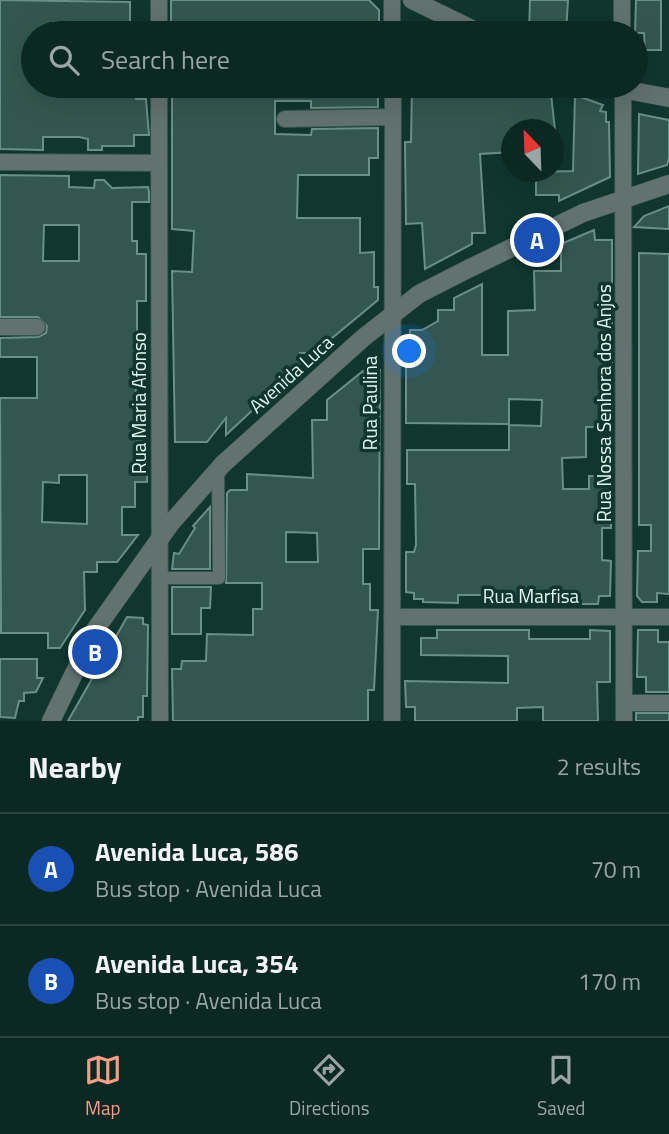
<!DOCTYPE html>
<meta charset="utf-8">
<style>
body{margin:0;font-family:"Titillium Web",sans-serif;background:#1a3430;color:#f1f3f6}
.compass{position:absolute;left:501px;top:119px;width:63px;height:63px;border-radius:50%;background:#0c2823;box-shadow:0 7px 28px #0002;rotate:337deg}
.you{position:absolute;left:410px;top:352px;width:24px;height:24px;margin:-18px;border:5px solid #fff;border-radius:50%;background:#1a73e8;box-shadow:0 0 0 10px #1a73e833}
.badge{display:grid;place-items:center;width:46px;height:46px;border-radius:50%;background:#f49e86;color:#fff;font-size:23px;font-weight:700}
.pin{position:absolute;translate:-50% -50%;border:4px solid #fff;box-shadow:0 2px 7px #0006}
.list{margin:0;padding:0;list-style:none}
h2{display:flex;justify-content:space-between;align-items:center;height:91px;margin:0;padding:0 28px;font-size:30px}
h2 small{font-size:23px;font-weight:400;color:#9aa6a6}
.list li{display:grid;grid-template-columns:46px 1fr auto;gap:21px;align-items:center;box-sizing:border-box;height:112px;padding:0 28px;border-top:2px solid #2c4441}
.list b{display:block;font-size:26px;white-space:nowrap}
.list p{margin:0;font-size:23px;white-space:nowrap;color:#9aa6a6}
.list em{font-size:23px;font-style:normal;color:#9aa6a6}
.icon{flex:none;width:38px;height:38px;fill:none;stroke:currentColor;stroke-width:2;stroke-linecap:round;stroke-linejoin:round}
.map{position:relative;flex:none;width:669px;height:721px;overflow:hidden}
.search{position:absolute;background:#0c2823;box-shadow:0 7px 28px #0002;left:21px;right:21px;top:21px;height:77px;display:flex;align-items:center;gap:18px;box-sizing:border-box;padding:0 24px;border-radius:38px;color:#9aa6a6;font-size:26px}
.sheet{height:315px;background:#0c2823}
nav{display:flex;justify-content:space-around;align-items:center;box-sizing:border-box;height:98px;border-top:2px solid #2c4441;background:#0c2823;font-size:19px;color:#9aa6a6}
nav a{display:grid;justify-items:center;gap:4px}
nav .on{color:#f49e86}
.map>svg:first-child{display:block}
</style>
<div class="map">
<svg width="669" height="721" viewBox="0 0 669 721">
<rect width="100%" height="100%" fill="#10362f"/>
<g fill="#335750" stroke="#698f88" stroke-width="2" fill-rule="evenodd">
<polygon points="0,0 130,2 130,33 79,33 80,22 53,22 52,33 33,33 33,86 137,86 136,99 146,99 149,135 134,135 134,146 102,146 102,150 88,150 88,139 79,137 43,137 43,150 0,149"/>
<polygon points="171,0 369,0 379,10 379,33 171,33"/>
<polygon points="530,0 568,0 566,33 529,33"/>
<polygon points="636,0 661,0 661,50 645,50 644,33 635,33"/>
<polygon points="172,86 372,86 372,95 378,95 378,107 311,108 311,101 275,101 275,134 311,135 312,129 378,128 378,158 369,158 369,175 298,175 297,218 360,218 360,253 374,252 374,287 378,287 378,300 314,353 300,353 300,365 288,371 288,377 226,435 226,418 207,442 175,442 172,271 192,272 194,231 172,229"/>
<polygon points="412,86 491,86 491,90 530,89 531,94 551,94 555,130 512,130 512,152 480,154 485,233 472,233 472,244 425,269 422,223 406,224 405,142 411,142"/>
<polygon points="575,95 603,105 600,111 606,112 606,122 609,122 610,177 559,201 559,195 536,195 536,172 573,171"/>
<polygon points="639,114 669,120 669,158 667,165 638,174"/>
<path d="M0 175 69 176V187L94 188 95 180H104L112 188 148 187 149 192V202H132V241H137V254H146V301H137V333H147L146 349H135L137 440H147V482H135V507H122V535H138L117 562H97V572H84L85 610 60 648H48V633H1L0 398H37V357H0V338L38 337 46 333 47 326 38 317H0ZM44 225H79V261H43ZM59 475H87V524L42 522 43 482 59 483Z"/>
<polygon points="669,206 669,229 634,227 644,216"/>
<polygon points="594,230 595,240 612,240 612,427 586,427 586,457 562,458 563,489 589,489 589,476 612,476 611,528 602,528 602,560 611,561 610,596 599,596 598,604 491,604 492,595 458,595 458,603 423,602 423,599 414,599 414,593 406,592 406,552 414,552 416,545 415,484 407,484 407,450 509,450 509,425 541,426 542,400 509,399 509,424 406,423 406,365 409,365 410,330 422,330 438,321 438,310 454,310 454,298 482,284 482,355 508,355 508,311 535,310 534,271 561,271 561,244"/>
<polygon points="639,253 669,254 669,594 657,593 657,602 642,602 637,596 638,551 651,551 651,525 639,525"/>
<path d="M380 370 379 549H363V584H370V610H378L374 690H368V721H173L172 669H181L182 661H206L207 634 253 635V609H262V583H226L227 493 230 490H247V474L313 478 312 420H327V400L363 371 364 374ZM286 532 317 533 318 562H286Z"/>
<polygon points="210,507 210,569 172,569 174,553 179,554 195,528 193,526"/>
<polygon points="172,587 211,587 210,608 201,608 201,634 172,634"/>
<polygon points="127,617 143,618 143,624 148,625 147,696 143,696 143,717 138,717 138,721 68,721"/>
<polygon points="437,630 529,630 529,639 590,639 590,630 610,631 610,682 597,682 598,721 543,721 543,707 517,708 517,721 415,721 415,707 406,707 405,681 508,683 508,656 421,655 421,638 437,638"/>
<polygon points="638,630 658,630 658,642 669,642 669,692 646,692 646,677 637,677"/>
<polygon points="0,659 37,659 37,678 43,678 36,692 24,693 24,701 19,701 15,718 0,717"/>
<rect x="636" y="713" width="33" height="8"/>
</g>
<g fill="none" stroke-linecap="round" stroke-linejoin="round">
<g stroke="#32554e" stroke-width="14">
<polyline id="pedestrian" points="160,578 219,578 218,470"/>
</g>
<g stroke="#32554e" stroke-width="18">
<g id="minor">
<polyline points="159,0 159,33"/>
<polyline points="392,0 392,33"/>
<polyline points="622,33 622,0"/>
<polyline points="159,86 160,721"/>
<polyline points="623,86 624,721"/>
<polyline points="285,119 393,117"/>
<polyline points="0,162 159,163"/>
<polyline points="0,327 37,327"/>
<polyline points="392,617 669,617"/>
<polyline points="624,703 669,703"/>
<polyline points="392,721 393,86"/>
</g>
</g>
<g stroke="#32554e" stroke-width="19">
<g id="tertiary">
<polyline points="412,0 480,33"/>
<polyline points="606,86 669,98"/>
<polyline points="51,721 95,630 171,523 223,464 363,338 419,294 466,270 583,213 669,184"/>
</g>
</g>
<use href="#pedestrian" stroke="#62726f" stroke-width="12"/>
<use href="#minor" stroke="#62726f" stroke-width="16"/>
<use href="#tertiary" stroke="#62726f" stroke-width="18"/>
</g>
<g text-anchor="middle" stroke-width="7" stroke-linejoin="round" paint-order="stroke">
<g font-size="19" fill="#e3f7f3" stroke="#10362f">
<text transform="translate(291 374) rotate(-42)" y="7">Avenida Luca</text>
<text transform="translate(139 403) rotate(-90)" y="7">Rua Maria Afonso</text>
<text transform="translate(370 403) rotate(-90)" y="7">Rua Paulina</text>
<text transform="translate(604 403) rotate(-90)" y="7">Rua Nossa Senhora dos Anjos</text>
<text x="531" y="603">Rua Marfisa</text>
</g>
</g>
</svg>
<svg class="compass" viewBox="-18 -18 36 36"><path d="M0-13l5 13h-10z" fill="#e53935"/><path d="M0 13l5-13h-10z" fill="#9aa6a6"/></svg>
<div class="you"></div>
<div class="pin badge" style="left:537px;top:240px;background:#1a4fb4">A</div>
<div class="pin badge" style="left:95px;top:652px;background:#1a4fb4">B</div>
<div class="search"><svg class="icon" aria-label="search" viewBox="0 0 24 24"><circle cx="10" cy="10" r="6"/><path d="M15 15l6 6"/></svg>Search here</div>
</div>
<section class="sheet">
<h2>Nearby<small>2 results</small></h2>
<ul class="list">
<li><span class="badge" style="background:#1a4fb4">A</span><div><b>Avenida Luca, 586</b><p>Bus stop · Avenida Luca</p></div><em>70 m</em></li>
<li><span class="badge" style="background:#1a4fb4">B</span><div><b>Avenida Luca, 354</b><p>Bus stop · Avenida Luca</p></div><em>170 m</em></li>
</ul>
</section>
<nav>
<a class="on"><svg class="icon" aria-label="map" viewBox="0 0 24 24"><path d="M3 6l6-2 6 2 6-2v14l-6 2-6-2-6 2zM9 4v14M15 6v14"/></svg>Map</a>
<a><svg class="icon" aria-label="directions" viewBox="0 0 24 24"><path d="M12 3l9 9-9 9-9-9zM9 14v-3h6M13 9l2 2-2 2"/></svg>Directions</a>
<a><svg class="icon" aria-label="saved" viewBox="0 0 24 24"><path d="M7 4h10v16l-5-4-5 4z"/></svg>Saved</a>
</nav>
